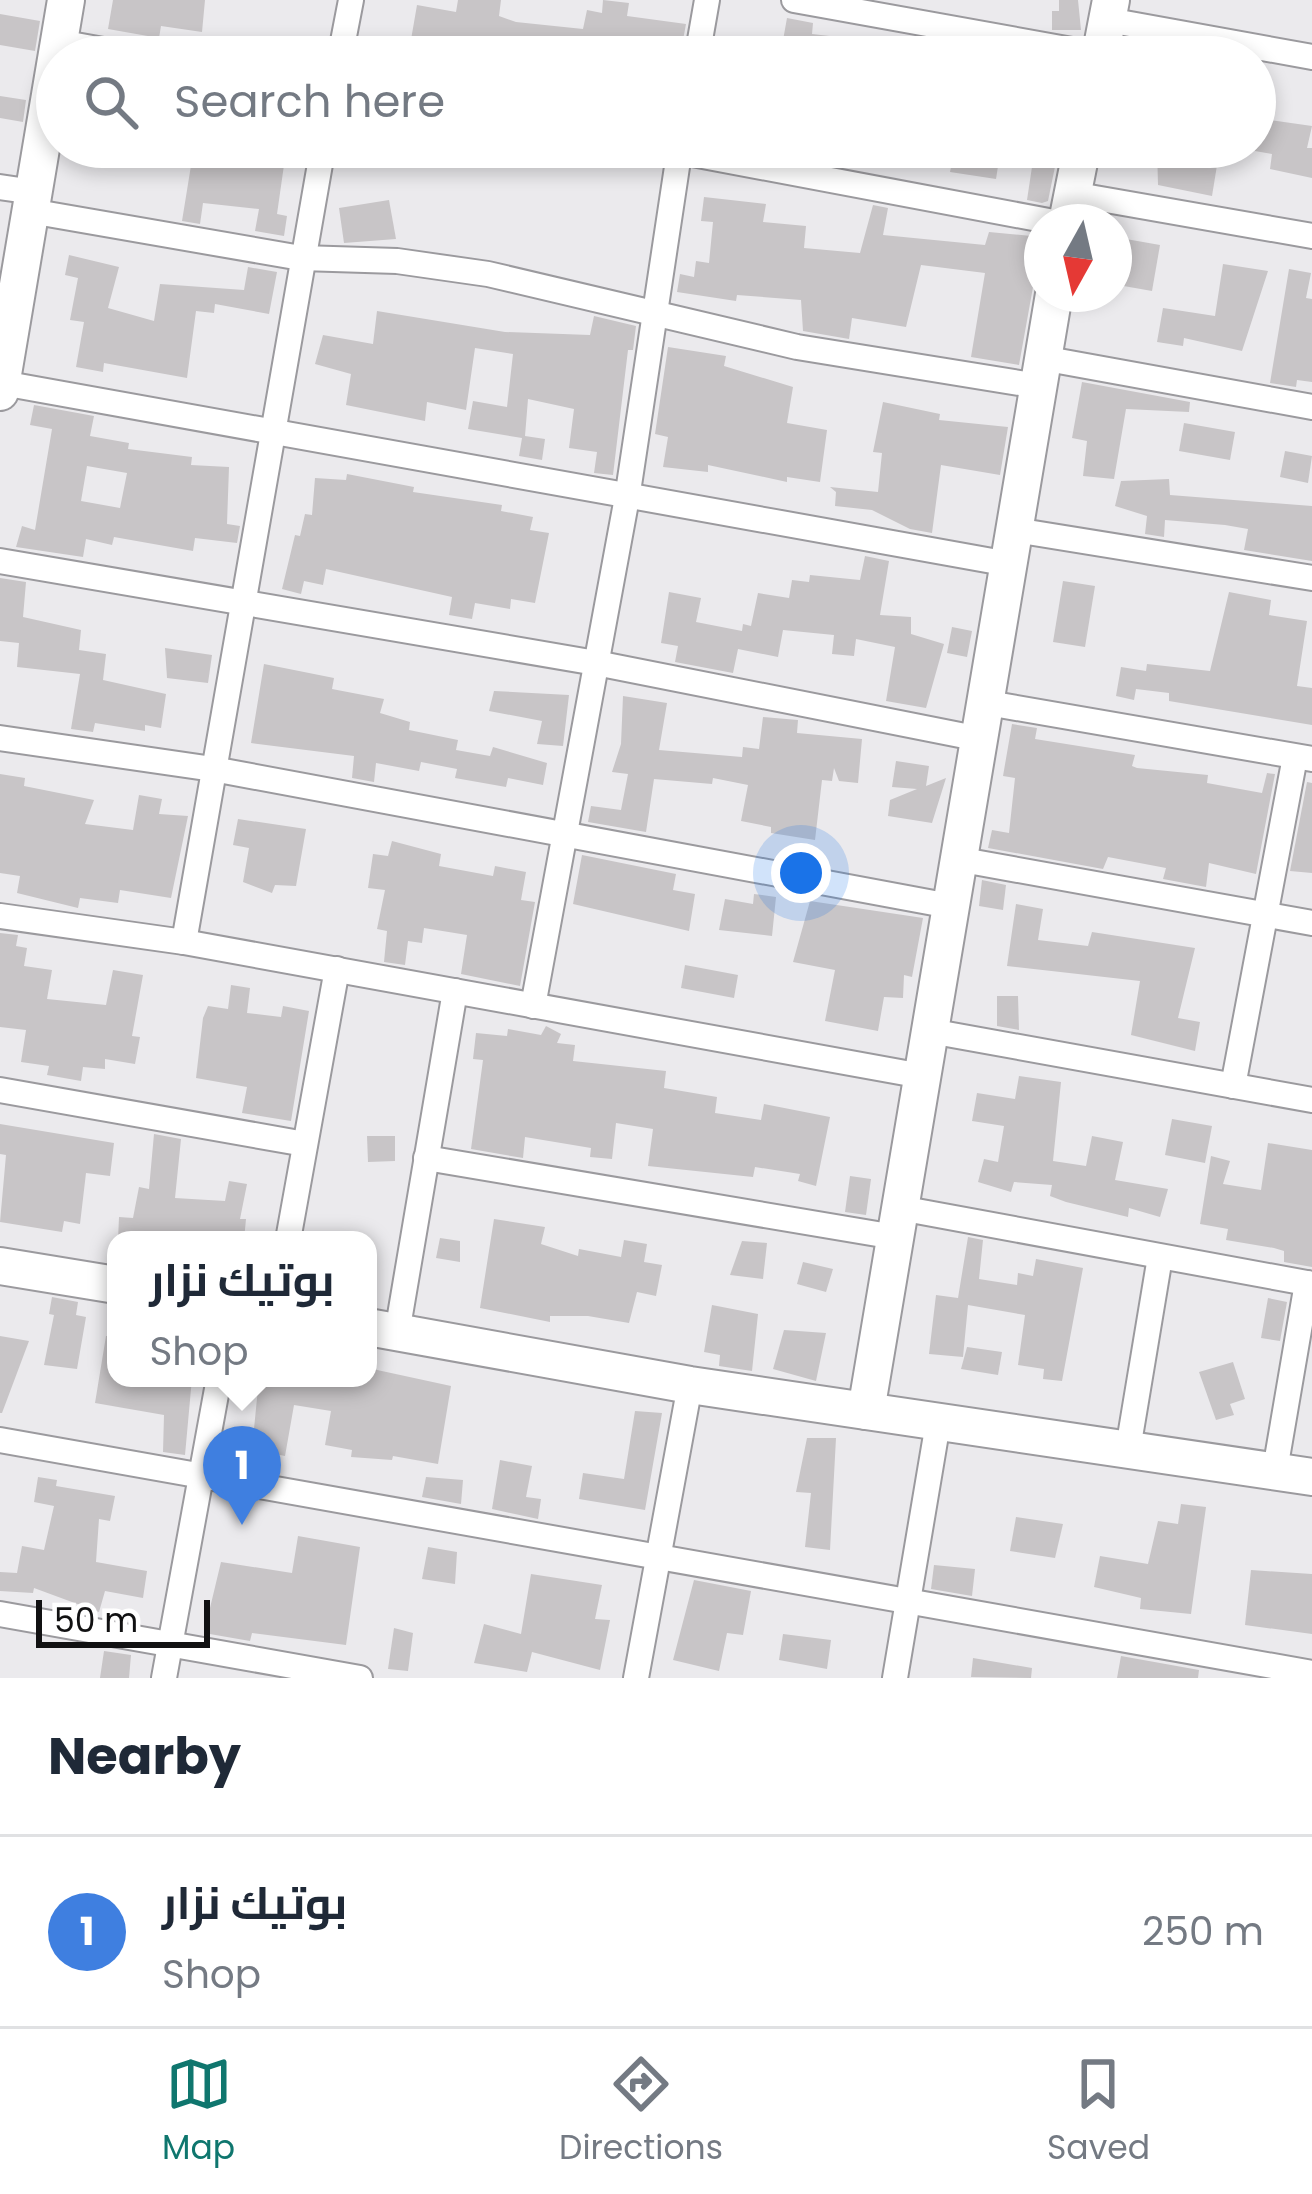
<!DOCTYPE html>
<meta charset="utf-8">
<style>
body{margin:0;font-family:Poppins,Cairo,sans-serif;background:#f6f6f7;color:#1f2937}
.compass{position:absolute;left:1024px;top:204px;width:108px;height:108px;border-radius:50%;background:#fff;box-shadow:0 6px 18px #0003;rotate:188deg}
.scale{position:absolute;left:36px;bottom:30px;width:174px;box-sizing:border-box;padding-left:12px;border:6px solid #111112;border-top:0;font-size:33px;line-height:42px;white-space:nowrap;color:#111112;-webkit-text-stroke:9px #fff;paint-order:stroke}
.you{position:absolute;left:801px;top:873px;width:42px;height:42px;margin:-30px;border:9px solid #fff;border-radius:50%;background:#1a73e8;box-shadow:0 0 0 18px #1a73e833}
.badge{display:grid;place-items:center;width:78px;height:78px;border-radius:50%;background:#0f766e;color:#fff;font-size:39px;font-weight:700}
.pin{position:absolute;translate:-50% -99px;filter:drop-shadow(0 3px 6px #0008)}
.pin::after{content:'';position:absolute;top:63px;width:42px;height:36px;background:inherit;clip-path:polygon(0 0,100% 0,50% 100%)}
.popup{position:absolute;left:107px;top:1231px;width:270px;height:156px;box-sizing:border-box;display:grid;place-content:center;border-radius:24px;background:#fff;filter:drop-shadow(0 3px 9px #0005);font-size:39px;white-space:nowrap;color:#747a83}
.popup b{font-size:45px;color:#1f2937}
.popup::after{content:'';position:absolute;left:50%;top:100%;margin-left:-24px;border:24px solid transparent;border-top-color:#fff}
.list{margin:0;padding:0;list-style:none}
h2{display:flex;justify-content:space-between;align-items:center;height:156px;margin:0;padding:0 48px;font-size:51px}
h2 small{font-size:39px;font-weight:400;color:#747a83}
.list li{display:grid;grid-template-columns:78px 1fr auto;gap:36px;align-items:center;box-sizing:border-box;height:192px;padding:0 48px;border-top:3px solid #e0e1e3}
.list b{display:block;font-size:45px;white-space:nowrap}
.list p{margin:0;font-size:39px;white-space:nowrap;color:#747a83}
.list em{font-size:39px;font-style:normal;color:#747a83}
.icon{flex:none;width:66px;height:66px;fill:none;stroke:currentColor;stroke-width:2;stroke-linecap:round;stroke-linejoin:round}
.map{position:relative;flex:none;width:1312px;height:1678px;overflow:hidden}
.search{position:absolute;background:#fff;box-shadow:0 6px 18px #0003;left:36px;right:36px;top:36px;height:132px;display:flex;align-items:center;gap:30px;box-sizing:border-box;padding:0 42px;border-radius:66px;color:#747a83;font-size:45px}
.sheet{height:348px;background:#fff}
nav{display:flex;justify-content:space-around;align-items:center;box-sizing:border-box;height:168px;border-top:3px solid #e0e1e3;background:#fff;font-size:33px;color:#747a83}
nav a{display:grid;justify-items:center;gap:6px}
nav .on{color:#0f766e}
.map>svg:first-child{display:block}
</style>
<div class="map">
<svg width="1312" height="1678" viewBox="0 0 1312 1678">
<rect width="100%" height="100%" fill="#ebeaed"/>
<g fill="#c8c5c7" fill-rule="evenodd">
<polygon points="113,0 205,0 202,32 161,26 159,38 108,29"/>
<polygon points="458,0 501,0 499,16 516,22 583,29 587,10 602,13 603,0 629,3 627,16 686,24 681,51 665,49 664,57 408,57 417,5 456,12"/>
<polygon points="1059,0 1078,0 1081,30 1052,30 1052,11 1059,11"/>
<polygon points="0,14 40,21 35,51 0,45"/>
<polygon points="787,18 813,23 812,34 865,40 863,57 780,57"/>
<polygon points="0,96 26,100 23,122 0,118"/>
<polygon points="1255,118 1312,126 1307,148 1312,148 1312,178 1270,169 1272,154 1255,151"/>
<polygon points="194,147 213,147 211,157 284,165 277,214 287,216 284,236 255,231 259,209 203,203 200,224 182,221"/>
<polygon points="955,147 1001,147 996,179 950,172"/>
<polygon points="1035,147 1059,147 1048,201 1042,203 1027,200"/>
<polygon points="1157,147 1220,147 1212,196 1158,185"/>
<polygon points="704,197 766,204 763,222 806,226 804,248 860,253 873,205 888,208 883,235 985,245 989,232 1042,237 1019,365 971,357 985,273 921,265 906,327 852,318 849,339 803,331 801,300 737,295 736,301 677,292 680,274 694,277 696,261 709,263 713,222 701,221"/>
<polygon points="389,200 396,239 344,243 339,208"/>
<polygon points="1126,239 1160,245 1152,291 1118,285"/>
<polygon points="69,255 119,267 108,308 154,321 160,284 244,290 248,267 277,272 269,314 215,304 214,313 196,311 187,378 104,363 103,372 76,367 84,322 70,320 78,278 65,275"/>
<polygon points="1223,264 1268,271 1242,351 1184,338 1183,346 1157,342 1163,308 1215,316"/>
<polygon points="1289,269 1311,273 1306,298 1312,299 1312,382 1297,380 1296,387 1270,383"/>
<polygon points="377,311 505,332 590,335 594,316 636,326 633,350 628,350 613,475 594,473 597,452 569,448 574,409 528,399 525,436 545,439 542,460 519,456 522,438 468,429 473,401 507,407 513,354 475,348 466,410 427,402 425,421 346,405 351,374 315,364 323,335 373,344"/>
<polygon points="668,347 726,356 724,366 793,387 787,423 827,430 820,482 787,477 787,482 708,465 708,472 663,467 668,437 655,434"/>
<polygon points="1082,382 1190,402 1189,412 1126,409 1114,479 1083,476 1087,441 1072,438"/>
<polygon points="883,402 940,414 939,420 1008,427 1000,475 941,465 932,533 910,529 872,510 835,506 836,492 830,487 878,492 882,453 873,452"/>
<path d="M34 405 94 416 90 436 129 443 128 449 192 457 191 465 229 467 227 524 240 526 237 543 195 538 193 551 114 537 112 545 86 539 83 557 16 547 22 526 35 530 52 429 30 425ZM87 466 127 473 120 508 81 501Z"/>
<polygon points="1184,423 1235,432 1230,460 1179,451"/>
<polygon points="1285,451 1312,456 1308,483 1280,477"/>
<polygon points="347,474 414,487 413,492 502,505 501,511 533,517 530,530 549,533 535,603 511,599 510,609 475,603 472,619 449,615 452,597 326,569 323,585 304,581 301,594 282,589 295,535 300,536 305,514 312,515 315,478 346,480"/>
<polygon points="1169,479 1170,495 1312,506 1312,561 1244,550 1248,529 1225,525 1165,520 1164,537 1145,534 1147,516 1115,506 1121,481"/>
<polygon points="865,556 889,561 880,615 911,617 911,634 944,644 926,708 886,701 895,647 856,639 854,656 832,654 834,635 783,630 778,657 738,649 733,673 675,662 678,646 661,643 669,592 701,598 696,622 742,631 743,624 751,626 758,593 789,598 792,580 809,582 810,575 860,580"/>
<polygon points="0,578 26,582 23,617 81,630 79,650 106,654 103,680 166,694 161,728 145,725 145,731 95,723 93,732 71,729 80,674 17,667 19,643 0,641"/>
<polygon points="1063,581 1095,586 1085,647 1053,642"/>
<polygon points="1229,592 1271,600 1269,615 1307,621 1297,686 1312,688 1312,725 1169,701 1169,693 1136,689 1134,700 1116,696 1121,667 1146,671 1147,664 1210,671"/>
<polygon points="952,627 972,631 967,657 947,653"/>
<polygon points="165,648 212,655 208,683 167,678"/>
<polygon points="264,664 334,678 332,689 384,699 380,713 410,722 409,730 458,740 456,750 490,756 493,747 547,763 543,785 508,778 506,787 455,778 457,769 421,762 419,771 376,763 374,782 352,778 354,756 251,743"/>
<polygon points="494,691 569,695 563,746 537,744 542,721 489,711"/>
<polygon points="623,696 667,703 659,750 742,757 743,747 759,749 763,717 798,720 797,733 862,739 858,783 839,781 834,768 832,781 822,780 815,840 771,833 771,827 741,821 748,785 713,778 712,784 654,779 646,832 588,822 591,806 621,810 628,774 612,772 621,744"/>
<polygon points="1012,724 1037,728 1035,739 1135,755 1132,766 1137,768 1208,775 1207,783 1262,793 1267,773 1275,774 1256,874 1209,863 1206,887 1163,879 1166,868 1108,857 1103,869 988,848 992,830 1009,833 1015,778 1003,776"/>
<polygon points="896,761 929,766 926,786 946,778 932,823 888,816 890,800 917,789 892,787"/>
<polygon points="0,774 25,778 24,786 94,800 85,824 133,830 139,795 162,799 159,814 188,816 171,898 120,890 118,903 80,898 78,908 17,893 20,876 0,873"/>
<polygon points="1307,782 1312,783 1312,873 1290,871"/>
<polygon points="238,819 306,829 296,886 275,885 272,893 243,882 249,848 233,845"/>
<polygon points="392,841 441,854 439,866 493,876 495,866 526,872 521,900 535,902 520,986 461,974 467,935 424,928 422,943 408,941 405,965 384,962 387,931 377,929 385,890 368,888 373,854 388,856"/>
<polygon points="582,855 676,874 673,890 695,894 689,931 573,904"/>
<polygon points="982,880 1006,885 1003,910 979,906"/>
<polygon points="754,894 776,897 772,936 719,930 725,899 753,904"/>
<polygon points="810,901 923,918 912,977 904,975 903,998 884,997 878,1031 825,1021 835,970 793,962"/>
<polygon points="1016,904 1043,909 1038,940 1088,946 1092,932 1195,948 1178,1018 1200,1022 1195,1051 1131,1035 1140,981 1007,966"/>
<polygon points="0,933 18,935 16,946 27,948 24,966 52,970 47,999 106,1005 113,970 143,975 132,1036 140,1037 135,1064 105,1059 105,1069 83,1067 81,1081 47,1075 49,1066 21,1062 26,1030 0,1027"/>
<polygon points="685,965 738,975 734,998 681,988"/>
<polygon points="231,985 250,988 247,1013 281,1017 283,1006 309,1011 291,1121 242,1113 247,1087 196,1078 203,1018 208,1006 228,1009"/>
<polygon points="997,996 1018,996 1019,1030 997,1026"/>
<polygon points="546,1026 561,1034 557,1043 575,1045 573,1061 666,1071 664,1088 717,1097 715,1113 761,1120 764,1104 830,1117 816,1186 798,1181 800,1174 755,1167 753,1177 648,1166 653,1129 616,1123 612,1159 590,1157 591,1148 525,1137 523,1158 471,1149 483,1060 473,1059 476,1033 507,1036 508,1029 541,1035"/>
<polygon points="1019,1076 1061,1082 1053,1161 1086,1166 1092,1136 1123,1142 1115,1180 1168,1189 1160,1217 1129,1208 1128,1217 1066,1202 1050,1196 1052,1185 1014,1182 1011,1192 978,1182 984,1159 998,1162 1004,1126 972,1121 977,1093 1015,1099"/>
<polygon points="1172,1119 1212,1126 1205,1163 1165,1155"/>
<polygon points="0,1124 114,1143 110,1176 86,1173 80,1224 64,1221 62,1232 0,1222 6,1155 0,1154"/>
<polygon points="154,1134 181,1139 175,1198 225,1201 229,1181 247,1184 240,1219 246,1219 244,1240 118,1240 119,1217 133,1218 139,1187 149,1189"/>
<polygon points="367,1136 395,1136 395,1161 368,1162"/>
<polygon points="1268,1143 1312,1150 1312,1267 1284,1262 1284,1251 1274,1248 1226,1240 1228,1229 1200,1224 1211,1156 1230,1161 1223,1184 1261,1190"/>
<polygon points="850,1176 871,1179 866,1215 845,1212"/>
<polygon points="494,1219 545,1227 541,1244 578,1256 579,1249 621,1257 624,1240 647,1244 644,1262 662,1265 656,1296 637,1292 629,1323 588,1316 550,1316 550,1322 480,1308"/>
<polygon points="968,1237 983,1240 979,1279 1017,1285 1018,1273 1033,1276 1036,1259 1083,1268 1062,1381 1043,1379 1044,1369 1018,1365 1025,1315 968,1305 963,1357 929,1354 936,1295 958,1298"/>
<polygon points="440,1238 460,1241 460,1262 436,1258"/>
<polygon points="742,1241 767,1243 763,1279 730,1275"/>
<polygon points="803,1262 833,1269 826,1292 797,1284"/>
<polygon points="52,1297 78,1302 76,1315 86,1317 77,1369 44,1365 54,1315 49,1314"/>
<polygon points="1268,1298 1287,1302 1280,1341 1261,1338"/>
<polygon points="712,1305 758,1314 752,1371 719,1366 720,1355 704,1352"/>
<polygon points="784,1330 826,1333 816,1381 773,1369"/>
<polygon points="0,1336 29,1341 2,1413 0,1413"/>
<polygon points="106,1336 116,1336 116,1378 192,1378 185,1455 163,1452 164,1415 95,1403"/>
<polygon points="967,1347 1002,1352 998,1375 961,1369"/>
<polygon points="1233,1362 1245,1399 1230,1404 1234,1415 1216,1420 1199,1372"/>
<polygon points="368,1368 451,1386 438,1464 393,1456 392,1460 351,1457 352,1450 325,1445 331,1411 294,1405 285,1456 252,1449 259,1378 368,1378"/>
<polygon points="635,1411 662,1413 645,1510 579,1499 583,1473 624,1479"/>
<polygon points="807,1438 836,1438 830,1550 805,1547 811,1493 796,1492"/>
<polygon points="500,1460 532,1466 526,1497 541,1499 538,1519 492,1509"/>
<polygon points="38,1477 57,1480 56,1486 115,1496 110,1521 99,1519 96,1562 147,1571 143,1598 105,1591 99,1612 34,1588 33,1593 0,1591 0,1572 17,1573 22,1546 44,1550 54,1506 34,1502"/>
<polygon points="426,1477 463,1480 461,1504 422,1497"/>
<polygon points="1181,1504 1206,1507 1191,1614 1140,1609 1141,1598 1094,1587 1100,1556 1148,1564 1158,1521 1178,1524"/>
<polygon points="1016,1517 1063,1524 1055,1558 1010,1551"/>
<polygon points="298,1536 360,1547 346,1645 252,1633 250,1641 204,1633 221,1562 292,1573"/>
<polygon points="428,1547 457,1552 455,1584 422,1579"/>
<polygon points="934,1565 975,1569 972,1596 931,1589"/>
<polygon points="1251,1570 1312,1574 1312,1634 1245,1625"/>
<polygon points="531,1574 602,1585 595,1619 610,1620 600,1670 532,1652 527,1672 474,1663 484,1624 521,1634"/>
<polygon points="694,1580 751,1591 743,1635 727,1633 719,1671 673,1660"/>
<polygon points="394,1628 413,1633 408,1671 388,1669"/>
<polygon points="783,1634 831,1640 827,1669 779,1660"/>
<polygon points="104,1651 131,1655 129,1678 100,1678"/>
<polygon points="1121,1656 1199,1670 1198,1678 1117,1678"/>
<polygon points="973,1658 1032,1668 1031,1678 971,1677"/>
</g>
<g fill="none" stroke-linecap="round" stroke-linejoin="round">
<g stroke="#9b9a9e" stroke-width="28">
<g id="street">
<polyline points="794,0 1100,55"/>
<polyline points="1108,20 1312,57"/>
<polyline points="59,42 142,57"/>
<polyline points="340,57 351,0"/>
<polyline points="697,57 707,0"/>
<polyline points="655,147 1054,222"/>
<polyline points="0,187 34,192"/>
<polyline points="1072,194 1312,236"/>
<polyline points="30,211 301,258 397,261 488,274 797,347 1038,386"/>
<polyline points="1042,358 1312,407"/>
<polyline points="2,383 1009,564"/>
<polyline points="1015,530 1312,578"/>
<polyline points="0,561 596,663 975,738"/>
<polyline points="982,702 1312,759"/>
<polyline points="0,738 213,769 950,906"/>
<polyline points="957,859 1312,923"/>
<polyline points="0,916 184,942 922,1076"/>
<polyline points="184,942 323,147"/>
<polyline points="533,1006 628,492 680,147"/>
<polyline points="930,1031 1312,1100"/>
<polyline points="1233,1086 1295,757"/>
<polyline points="0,1090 305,1144"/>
<polyline points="426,1158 895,1237"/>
<polyline points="900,1208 1312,1284"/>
<polyline points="288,1240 337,969"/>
<polyline points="397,1333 455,991"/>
<polyline points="0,1440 1312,1673"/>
<polyline points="1128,1449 1160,1257"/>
<polyline points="1275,1470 1307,1283"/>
<polyline points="0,1614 360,1678"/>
<polyline points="164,1678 219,1378"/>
<polyline points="636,1678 690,1385"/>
<polyline points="895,1678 938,1423"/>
</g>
</g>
<g stroke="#9b9a9e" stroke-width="40">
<g id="secondary">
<polyline points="1100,57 1111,0"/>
<polyline points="1067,222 1082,147"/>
<polyline points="0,392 66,0"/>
<polyline points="0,1266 116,1285"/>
<polyline points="368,1327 690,1385 1312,1477"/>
<polyline points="866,1411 1054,294"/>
</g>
</g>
<use href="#street" stroke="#fff" stroke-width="24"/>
<use href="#secondary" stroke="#fff" stroke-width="36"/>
</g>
</svg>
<svg class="compass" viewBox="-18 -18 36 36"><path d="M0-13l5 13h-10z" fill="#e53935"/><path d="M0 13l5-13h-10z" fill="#747a83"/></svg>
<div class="scale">50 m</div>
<div class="you"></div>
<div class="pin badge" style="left:242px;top:1525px;background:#3f7fe0">1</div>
<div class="popup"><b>بوتيك نزار</b>Shop</div>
<div class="search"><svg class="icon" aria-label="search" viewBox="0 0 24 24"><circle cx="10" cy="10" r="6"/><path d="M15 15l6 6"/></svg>Search here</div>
</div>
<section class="sheet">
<h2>Nearby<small></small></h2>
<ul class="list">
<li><span class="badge" style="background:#3f7fe0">1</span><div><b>بوتيك نزار</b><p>Shop</p></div><em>250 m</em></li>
</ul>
</section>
<nav>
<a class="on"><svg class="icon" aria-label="map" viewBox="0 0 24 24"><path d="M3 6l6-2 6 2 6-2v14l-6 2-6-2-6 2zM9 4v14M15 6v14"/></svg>Map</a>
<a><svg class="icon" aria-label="directions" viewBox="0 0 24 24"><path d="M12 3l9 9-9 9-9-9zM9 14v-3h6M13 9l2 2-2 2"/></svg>Directions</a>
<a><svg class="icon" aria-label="saved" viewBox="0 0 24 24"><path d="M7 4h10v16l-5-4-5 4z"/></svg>Saved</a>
</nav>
